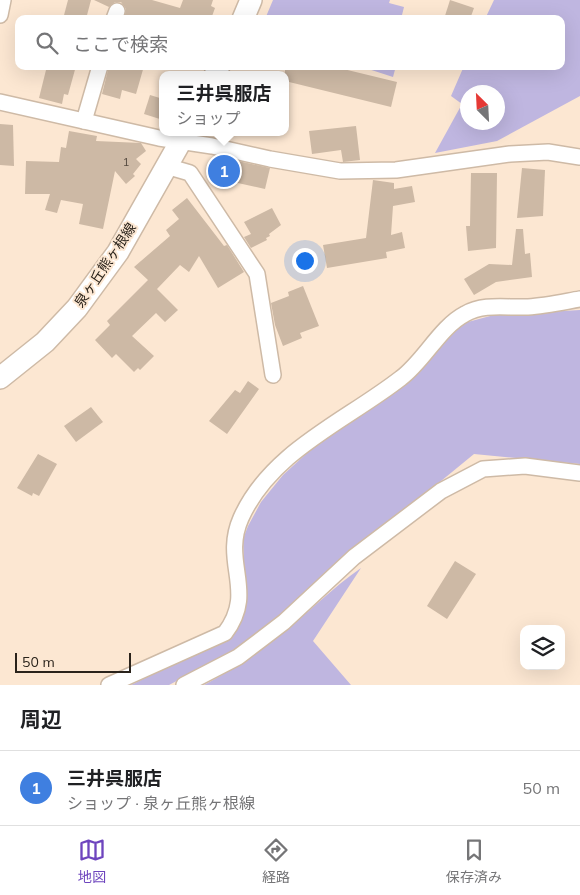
<!DOCTYPE html>
<html lang="ja">
<meta charset="utf-8">
<style>
body{margin:0;font-family:Mulish,"Noto Sans JP",sans-serif;background:#f6f6f6;color:#202124}
.controls{position:absolute;right:15px;bottom:15px;display:grid;overflow:hidden;border-radius:10px;box-shadow:0 5px 20px #0002}
.controls button{width:45px;height:45px;display:grid;place-items:center;padding:0;border:0;border-bottom:1px solid #e0e0e0;background:#fff;color:#202124;font:25px sans-serif}
.compass{position:absolute;left:460px;top:85px;width:45px;height:45px;border-radius:50%;background:#fff;box-shadow:0 5px 20px #0002;rotate:336deg}
.scale{position:absolute;left:15px;bottom:12px;width:116px;box-sizing:border-box;padding-left:5px;border:2px solid #2a231b;border-top:0;font-size:14px;line-height:18px;white-space:nowrap;color:#2a231b;-webkit-text-stroke:4px #fce7d2;paint-order:stroke}
.you{position:absolute;left:304px;top:260px;width:18px;height:18px;margin:-12px;border:4px solid #fff;border-radius:50%;background:#1a73e8;box-shadow:0 0 0 8px #1a73e833}
.badge{display:grid;place-items:center;width:32px;height:32px;border-radius:50%;background:#6e45be;color:#fff;font-size:16px;font-weight:700}
.pin{position:absolute;translate:-50% -50%;border:2px solid #fff;box-shadow:0 1px 5px #0006}
.popup{position:absolute;left:159px;top:71px;width:130px;height:65px;box-sizing:border-box;display:grid;place-content:center;border-radius:10px;background:#fff;filter:drop-shadow(0 1px 4px #0005);font-size:16px;white-space:nowrap;color:#757577}
.popup b{font-size:19px;color:#202124}
.popup::after{content:'';position:absolute;left:50%;top:100%;margin-left:-10px;border:10px solid transparent;border-top-color:#fff}
.list{margin:0;padding:0;list-style:none}
h2{display:flex;justify-content:space-between;align-items:center;height:65px;margin:0;padding:0 20px;font-size:21px}
h2 small{font-size:16px;font-weight:400;color:#757577}
.list li{display:grid;grid-template-columns:32px 1fr auto;gap:15px;align-items:center;box-sizing:border-box;height:75px;padding:0 20px;border-top:1px solid #e0e0e0}
.list b{display:block;font-size:19px;white-space:nowrap}
.list p{margin:0;font-size:16px;white-space:nowrap;color:#757577}
.list em{font-size:16px;font-style:normal;color:#757577}
.icon{flex:none;width:28px;height:28px;fill:none;stroke:currentColor;stroke-width:2;stroke-linecap:round;stroke-linejoin:round}
.map{position:relative;flex:none;width:580px;height:685px;overflow:hidden}
.search{position:absolute;background:#fff;box-shadow:0 5px 20px #0002;left:15px;right:15px;top:15px;height:55px;display:flex;align-items:center;gap:12px;box-sizing:border-box;padding:0 18px;border-radius:10px;color:#757577;font-size:19px}
.sheet{height:140px;background:#fff}
nav{display:flex;justify-content:space-around;align-items:center;box-sizing:border-box;height:70px;border-top:1px solid #e0e0e0;background:#fff;font-size:14px;color:#757577}
nav a{display:grid;justify-items:center;gap:2px}
nav .on{color:#6e45be}
.map>svg:first-child{display:block}
</style>
<div class="map">
<svg width="580" height="685" viewBox="0 0 580 685">
<rect width="100%" height="100%" fill="#fce7d2"/>
<g fill="#bfb6e0" fill-rule="evenodd">
<polygon points="273,0 390,0 389,3 404,7 401,19 265,19"/>
<path d="M494 0H580V96L497 141 435 153 462 104 451 96 464 66H561V19H485ZM468 92H498V122H468Z"/>
<polygon points="359,66 396,66 393,77"/>
<polygon points="580,310 580,464 474,454 341,563 286,611 237,649 169,685 131,685 200,651 230,635 240,624 245,598 243,539 248,526 261,502 283,475 318,443 415,372 464,323 494,315"/>
<path d="M361 568 313 641 351 685H204C232 670 257 654 281 634 308 613 332 588 361 568Z"/>
</g>
<g fill="#cdb9a5">
<polygon points="68,0 91,0 86,19 63,19"/>
<polygon points="94,0 152,0 180,8 183,0 213,0 211,6 215,8 211,19 124,19 126,9 121,2 115,2 109,7"/>
<polygon points="450,0 474,8 470,19 444,19"/>
<polygon points="47,66 76,66 68,95 64,94 62,104 39,98"/>
<polygon points="109,66 144,66 136,94 122,90 120,99 102,94"/>
<polygon points="285,66 331,66 397,82 391,107 285,81"/>
<polygon points="150,95 163,99 163,120 144,114"/>
<polygon points="0,124 13,125 14,166 0,165"/>
<polygon points="356,126 360,160 343,162 341,150 312,154 309,131"/>
<polygon points="69,131 97,136 96,141 141,143 146,151 136,159 141,164 133,174 135,176 126,184 115,171 103,229 79,224 83,204 61,200 57,213 45,210 50,194 25,194 26,161 59,162 61,147 66,148"/>
<polygon points="220,157 270,168 265,189 215,178"/>
<polygon points="522,168 545,170 543,216 517,218"/>
<polygon points="471,173 497,173 496,248 468,251 466,226 470,226"/>
<polygon points="373,180 394,183 394,189 412,186 415,202 393,206 391,235 402,232 405,248 386,252 387,258 327,268 323,245 366,238"/>
<polygon points="187,198 224,246 227,245 244,272 218,288 199,256 189,272 180,265 157,289 178,310 165,322 156,313 132,336 154,356 140,370 138,368 134,372 116,354 112,358 95,340 110,325 107,321 148,280 134,267 170,236 166,230 179,219 172,210"/>
<polygon points="272,208 281,225 269,234 270,236 266,238 267,240 251,248 244,237 251,234 244,222"/>
<polygon points="516,229 523,229 525,254 530,253 532,277 496,282 474,295 464,279 489,264 512,265"/>
<polygon points="303,286 319,326 300,333 302,338 283,346 275,325 271,303 289,296 288,292"/>
<polygon points="248,381 259,389 227,434 209,421 235,390 240,393"/>
<polygon points="91,407 103,422 76,442 64,426"/>
<polygon points="38,454 57,464 39,496 33,493 32,496 17,488"/>
<polygon points="455,561 476,574 447,619 427,606"/>
</g>
<g fill="none" stroke-linecap="round" stroke-linejoin="round">
<g stroke="#cebaa6" stroke-width="18">
<g id="minor">
<polyline points="0,15 3,0"/>
<polyline points="114,19 117,11"/>
<polyline points="0,102 159,138 212,146 270,159 340,171 396,170 510,154 548,152 580,157"/>
<polyline points="84,121 100,66"/>
<polyline points="166,166 190,173 257,274 273,375"/>
<path d="M109 685 225 633C257 591 221 563 241 518 271 451 346 421 401 378 424 361 440 327 465 314 484 303 506 308 528 307 545 306 563 302 580 299"/>
<polyline points="184,685 238,657 284,622 354,557 441,491 483,469 525,466 580,473"/>
</g>
</g>
<g stroke="#cebaa6" stroke-width="24">
<g id="secondary">
<polyline points="243,19 251,0"/>
<polyline points="215,75 219,66"/>
<polyline points="0,378 45,342 77,308 118,252 186,132"/>
</g>
</g>
<use href="#minor" stroke="#fff" stroke-width="15"/>
<use href="#secondary" stroke="#fff" stroke-width="21"/>
</g>
<g text-anchor="middle" stroke-width="4" stroke-linejoin="round" paint-order="stroke">
<g font-size="11" fill="#53483e">
<text x="126" y="166">1</text>
</g>
<g font-size="14" fill="#2a231b" stroke="#fce7d2">
<text transform="translate(105 265) rotate(-56)" y="5">泉ヶ丘熊ヶ根線</text>
</g>
</g>
</svg>
<div class="controls">
<button><svg class="icon" aria-label="layers" viewBox="0 0 24 24"><path d="M12 4l9 5-9 5-9-5zM3 14l9 5 9-5"/></svg></button>
</div>
<svg class="compass" viewBox="-18 -18 36 36"><path d="M0-13l5 13h-10z" fill="#e53935"/><path d="M0 13l5-13h-10z" fill="#757577"/></svg>
<div class="scale">50 m</div>
<div class="you"></div>
<div class="pin badge" style="left:224px;top:171px;background:#3f7fe0">1</div>
<div class="popup"><b>三井呉服店</b>ショップ</div>
<div class="search"><svg class="icon" aria-label="search" viewBox="0 0 24 24"><circle cx="10" cy="10" r="6"/><path d="M15 15l6 6"/></svg>ここで検索</div>
</div>
<section class="sheet">
<h2>周辺<small></small></h2>
<ul class="list">
<li><span class="badge" style="background:#3f7fe0">1</span><div><b>三井呉服店</b><p>ショップ · 泉ヶ丘熊ヶ根線</p></div><em>50 m</em></li>
</ul>
</section>
<nav>
<a class="on"><svg class="icon" aria-label="map" viewBox="0 0 24 24"><path d="M3 6l6-2 6 2 6-2v14l-6 2-6-2-6 2zM9 4v14M15 6v14"/></svg>地図</a>
<a><svg class="icon" aria-label="directions" viewBox="0 0 24 24"><path d="M12 3l9 9-9 9-9-9zM9 14v-3h6M13 9l2 2-2 2"/></svg>経路</a>
<a><svg class="icon" aria-label="saved" viewBox="0 0 24 24"><path d="M7 4h10v16l-5-4-5 4z"/></svg>保存済み</a>
</nav>
